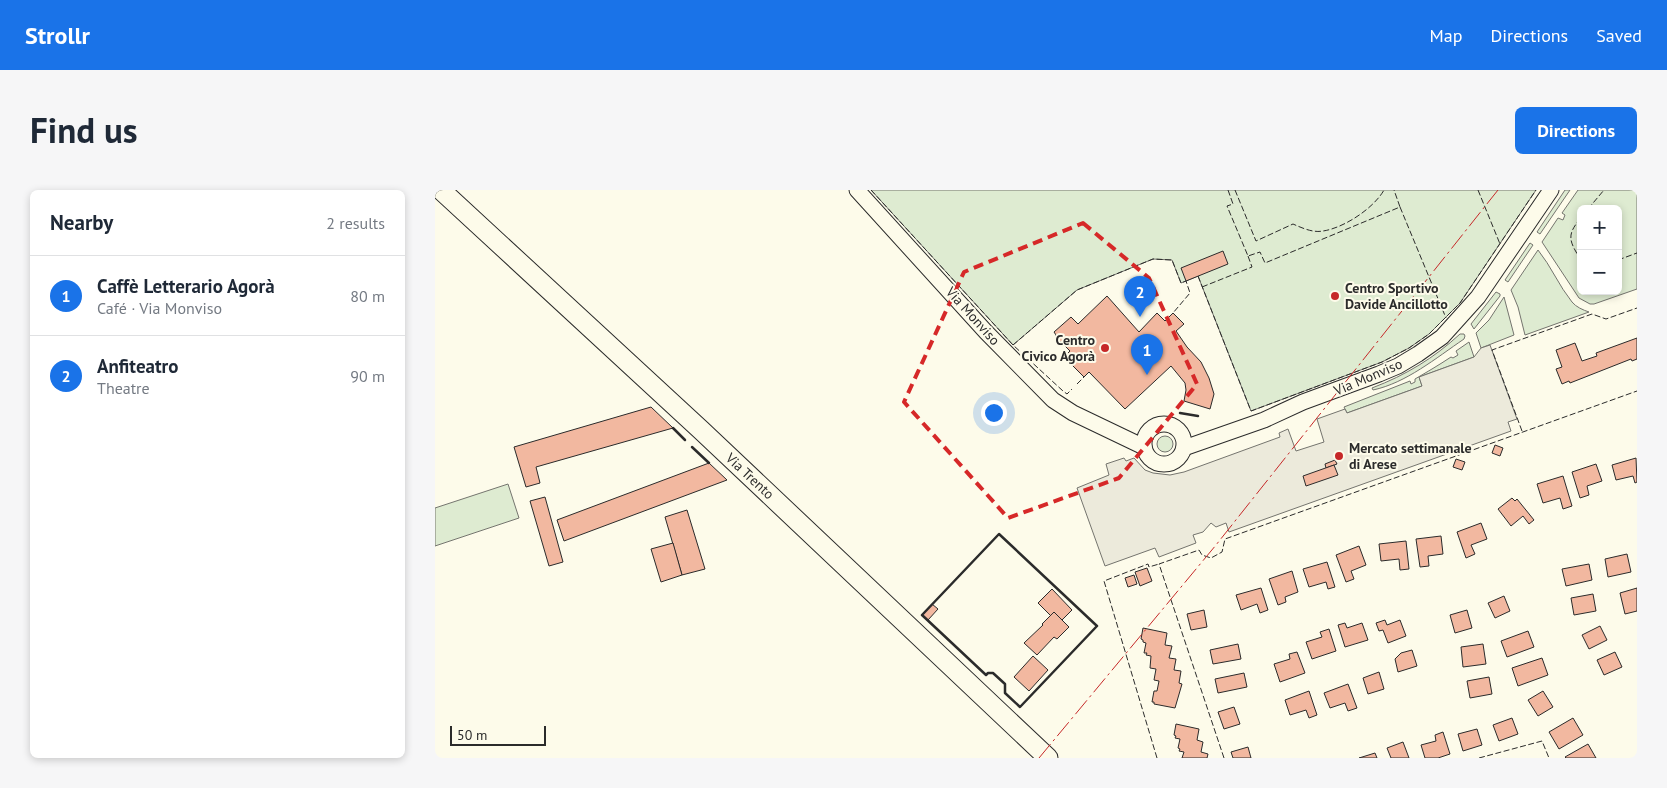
<!DOCTYPE html>
<meta charset="utf-8">
<style>
body{margin:0;font-family:"PT Sans",sans-serif;background:#f6f6f7;color:#1f2937}
.controls{position:absolute;right:15px;top:15px;display:grid;overflow:hidden;border-radius:8px;box-shadow:0 2px 8px #0003}
.controls button{width:45px;height:45px;display:grid;place-items:center;padding:0;border:0;border-bottom:1px solid #e0e1e3;background:#fff;color:#1f2937;font:25px sans-serif}
.scale{position:absolute;left:15px;bottom:12px;width:96px;box-sizing:border-box;padding-left:5px;border:2px solid #2b2b2b;border-top:0;font-size:14px;line-height:18px;white-space:nowrap;color:#2b2b2b;-webkit-text-stroke:4px #fdfbea;paint-order:stroke}
.you{position:absolute;left:558px;top:222px;width:18px;height:18px;margin:-12px;border:4px solid #fff;border-radius:50%;background:#1a73e8;box-shadow:0 0 0 8px #1a73e833}
.badge{display:grid;place-items:center;width:32px;height:32px;border-radius:50%;background:#1a73e8;color:#fff;font-size:16px;font-weight:700}
.pin{position:absolute;translate:-50% -41px;filter:drop-shadow(0 1px 2px #0008)}
.pin::after{content:'';position:absolute;top:26px;width:18px;height:15px;background:inherit;clip-path:polygon(0 0,100% 0,50% 100%)}
.list{margin:0;padding:0;list-style:none}
h2{display:flex;justify-content:space-between;align-items:center;height:65px;margin:0;padding:0 20px;font-size:21px}
h2 small{font-size:16px;font-weight:400;color:#747a83}
.list li{display:grid;grid-template-columns:32px 1fr auto;gap:15px;align-items:center;box-sizing:border-box;height:80px;padding:0 20px;border-top:1px solid #e0e1e3}
.list b{display:block;font-size:19px;white-space:nowrap}
.list p{margin:0;font-size:16px;white-space:nowrap;color:#747a83}
.list em{font-size:16px;font-style:normal;color:#747a83}
.map{position:relative;flex:none;width:1202px;height:568px;overflow:hidden;border-radius:8px}
header{display:flex;align-items:center;gap:30px;box-sizing:border-box;height:70px;padding:0 25px;background:#1a73e8;color:#fff}
header strong{font-size:24px}
nav{display:flex;gap:28px;margin-inline-start:auto;font-size:18px}
.intro{display:flex;align-items:center;justify-content:space-between;box-sizing:border-box;height:120px;padding:0 30px}
h1{margin:0;font-size:35px}
.button{padding:12px 22px;border-radius:8px;background:#1a73e8;color:#fff;font-size:18px;font-weight:700}
main{display:flex;gap:30px;padding:0 30px}
aside{flex:1;background:#fff;border-radius:8px;box-shadow:0 2px 8px #0003}
.map>svg:first-child{display:block}
</style>
<header>
<strong>Strollr</strong>
<nav><a>Map</a><a>Directions</a><a>Saved</a></nav>
</header>
<div class="intro"><h1>Find us</h1><a class="button">Directions</a></div>
<main>
<aside>
<h2>Nearby<small>2 results</small></h2>
<ul class="list">
<li><span class="badge">1</span><div><b>Caffè Letterario Agorà</b><p>Café · Via Monviso</p></div><em>80 m</em></li>
<li><span class="badge">2</span><div><b>Anfiteatro</b><p>Theatre</p></div><em>90 m</em></li>
</ul>
</aside>
<div class="map">
<svg width="1202" height="568" viewBox="0 0 1202 568">
<rect width="100%" height="100%" fill="#fdfbea"/>
<g fill="#deebd1" stroke="#74746e" fill-rule="evenodd">
<polygon points="436,0 1101,0 1025,113 994,144 974,158 947,172 816,221 763,86 746,93 737,70 718,69 642,100 578,155"/>
<polygon points="1130,0 1135,0 1105,44 1102,42"/>
<path d="M1143 0H1202V99L1159 114H1155L1144 108 1107 52 1123 28 1128 30 1130 25 1127 23ZM1146 19H1183V101H1146Z"/>
<polygon points="1095,53 1098,55 1073,92 1070,90"/>
<path d="M1103 60C1116 76 1124 96 1137 112 1141 117 1148 120 1154 122L1090 145 1083 117 1076 100Z"/>
<polygon points="1061,102 1065,104 1065,106 1039,139 1036,134"/>
<polygon points="1069,107 1079,145 1046,158 1041,143 1054,130"/>
<path d="M1025 144H1029L1030 146 1029 149C1001 168 971 193 938 200L937 198C971 185 999 168 1025 144Z"/>
<path d="M1034 152 1039 167 984 187 987 196 912 223 909 217 975 191 976 194 980 192V189C992 182 1004 175 1016 167L1018 168 1023 165 1021 161Z"/>
<circle cx="730" cy="254" r="8"/>
<polygon points="73,294 84,328 0,356 0,318"/>
</g>
<polygon fill="#eceadb" stroke="#74746e" points="1055,155 1082,229 1073,232 1076,241 794,342 791,333 781,337 776,333 768,342 758,345 761,353 724,367 720,358 670,376 642,298 674,285 671,274 689,268 691,271 699,268 710,280 718,283 735,285 749,282 845,247 844,243 853,239 861,261 889,252 882,229 910,219 912,223 987,196 984,187 1039,167 1046,158"/>
<g fill="#f2b8a0" stroke="#2b2b2b">
<polygon points="788,61 793,74 751,91 746,78"/>
<polygon points="672,106 704,142 722,123 730,131 738,123 749,134 741,141 752,157 766,172 774,188 779,204 775,219 749,211 751,200 750,193 736,176 690,219 654,182 649,187 629,167 635,161 620,146 621,145 619,142 636,127 643,134"/>
<polygon points="1202,148 1202,169 1197,171 1196,169 1135,193 1134,191 1127,194 1121,179 1127,177 1121,160 1140,153 1147,171 1162,166 1161,163"/>
<polygon points="216,217 238,238 101,277 105,293 91,297 79,257"/>
<polygon points="1060,255 1068,258 1065,266 1057,263"/>
<polygon points="1201,268 1202,292 1200,293 1198,286 1181,290 1177,275"/>
<polygon points="1021,269 1030,272 1027,280 1018,277"/>
<polygon points="900,270 902,274 891,278 890,274"/>
<polygon points="274,273 292,290 129,351 122,330"/>
<polygon points="1161,274 1167,291 1152,296 1154,305 1145,308 1137,282"/>
<polygon points="899,275 903,285 871,296 868,286"/>
<polygon points="1128,286 1137,316 1128,319 1125,308 1108,313 1102,294"/>
<polygon points="110,307 128,372 114,376 95,311"/>
<polygon points="1077,308 1080,311 1082,309 1099,330 1094,334 1088,326 1076,336 1063,319"/>
<polygon points="252,320 270,379 247,385 230,327"/>
<polygon points="1046,333 1052,349 1036,355 1040,364 1031,368 1022,342"/>
<polygon points="1006,346 1008,364 993,366 994,376 985,377 981,349"/>
<polygon points="971,351 974,379 965,380 964,369 946,371 944,354"/>
<polygon points="238,353 247,385 226,392 216,359"/>
<polygon points="924,356 931,375 916,381 919,389 911,392 901,365"/>
<polygon points="1192,364 1196,382 1173,387 1170,369"/>
<polygon points="892,372 900,397 893,399 891,392 874,397 868,379"/>
<polygon points="1154,374 1157,390 1131,396 1127,379"/>
<polygon points="712,378 717,391 705,396 700,382"/>
<polygon points="857,381 863,402 850,407 851,412 843,415 834,389"/>
<polygon points="699,385 702,394 693,397 690,388"/>
<polygon points="826,398 833,420 825,423 822,414 806,420 801,405"/>
<polygon points="1202,398 1202,421 1190,424 1185,403"/>
<polygon points="617,399 637,420 626,431 620,424 617,427 603,413"/>
<polygon points="1158,404 1161,421 1139,425 1136,408"/>
<polygon points="1069,406 1075,421 1060,428 1053,413"/>
<polygon points="497,414 503,419 493,430 487,425"/>
<polygon points="769,420 772,437 756,440 752,424"/>
<polygon points="1032,420 1037,438 1020,443 1015,425"/>
<polygon points="619,422 634,437 622,449 619,447 602,465 589,453 608,435 607,434"/>
<polygon points="950,430 952,435 965,430 971,446 953,453 948,440 944,441 941,433"/>
<polygon points="910,433 912,438 927,433 933,450 910,457 903,435"/>
<polygon points="1165,436 1172,450 1154,459 1147,445"/>
<polygon points="708,438 732,443 730,455 737,456 734,468 741,469 739,480 746,481 744,493 747,494 740,518 719,514 719,512 717,512 719,501 722,501 724,491 719,490 721,479 715,478 716,466 711,465 712,463 709,463 711,453 708,452 708,450 706,449"/>
<polygon points="894,439 901,461 877,469 871,452 887,447 885,442"/>
<polygon points="1093,441 1099,457 1072,467 1066,451"/>
<polygon points="803,454 806,469 778,474 775,460"/>
<polygon points="1048,454 1051,474 1028,477 1026,457"/>
<polygon points="977,460 982,476 963,482 960,469 966,463"/>
<polygon points="862,462 870,483 845,492 839,474 855,469 854,464"/>
<polygon points="1180,462 1187,477 1169,485 1162,470"/>
<polygon points="598,466 613,480 594,501 579,487"/>
<polygon points="1107,468 1113,485 1083,496 1077,478"/>
<polygon points="944,482 949,499 933,504 928,488"/>
<polygon points="809,483 812,497 783,503 780,489"/>
<polygon points="1054,487 1057,504 1035,508 1032,491"/>
<polygon points="913,494 922,518 913,521 910,513 895,518 889,503"/>
<polygon points="874,501 882,525 874,528 871,520 855,525 850,510"/>
<polygon points="1108,501 1118,517 1103,526 1093,510"/>
<polygon points="799,517 805,534 789,539 783,522"/>
<polygon points="1077,528 1083,544 1064,551 1058,535"/>
<polygon points="1138,528 1148,545 1124,559 1114,542"/>
<polygon points="741,534 764,539 762,550 768,552 766,562 773,564 772,568 747,568 749,562 744,561 745,559 743,558 745,549 740,548 741,546 739,545"/>
<polygon points="1042,539 1047,555 1028,561 1023,544"/>
<polygon points="1008,542 1015,564 1003,568 990,568 986,555 1001,551 1000,545"/>
<polygon points="968,552 974,568 956,568 952,558"/>
<polygon points="1153,554 1161,568 1131,568 1130,567"/>
<polygon points="813,557 816,568 798,568 796,562"/>
<polygon points="940,563 942,568 924,568"/>
</g>
<g fill="none" stroke-linecap="round" stroke-linejoin="round">
<g stroke="#2b2b2b" stroke-width="17">
<g id="minor">
<polyline points="422,0 551,142 618,210 638,223 709,257"/>
<circle cx="729" cy="254" r="20"/>
<polyline points="749,258 829,230 868,212 944,184 963,176 983,164 1007,147 1043,107 1116,0"/>
</g>
</g>
<g stroke="#2b2b2b" stroke-width="21">
<polyline id="major" points="6,0 266,240 613,568"/>
</g>
<use href="#minor" stroke="#fdfbea" stroke-width="15"/>
<use href="#major" stroke="#fdfbea" stroke-width="19"/>
<g stroke="#2b2b2b" stroke-width="1" stroke-dasharray="6 2.5" stroke-linecap="butt">
<polyline points="436,0 578,155 628,201 632,204 637,199"/>
<polyline points="793,0 798,14 792,16 813,66 825,62 830,73 965,17 959,0"/>
<path d="M800 0 821 51 858 34C867 38 878 43 888 41 909 38 939 18 949 0"/>
<polyline points="1043,0 1065,54"/>
<polyline points="965,17 1011,128"/>
<polyline points="1153,19 1169,0"/>
<path d="M1146 28C1131 45 1134 51 1146 70"/>
<polyline points="1183,70 1202,63"/>
<polyline points="763,86 816,221 947,172 974,158 994,144 1025,113 1101,0"/>
<polyline points="767,97 817,77 813,66"/>
<polyline points="578,155 642,100 718,69 737,70 746,93 751,91 755,103 738,123"/>
<polyline points="642,194 649,187"/>
<polyline points="1087,241 1057,160 1157,124 1171,129 1202,118"/>
<polyline points="722,568 669,391 713,374 714,377 724,374"/>
<polyline points="789,568 724,374 764,360 767,365 776,368 787,362 790,349 1202,201"/>
<polyline points="1044,568 1107,551 1114,568"/>
</g>
<g stroke="#2b2b2b" stroke-width="2.5">
<polyline points="745,223 763,226"/>
<polyline points="238,238 250,250"/>
<polyline points="257,257 274,273"/>
<polygon points="564,344 662,436 585,517 570,503 570,494 558,483 553,483 551,485 487,425"/>
</g>
<polyline stroke="#c62828" stroke-width="1" stroke-dasharray="18 4 2.5 4" stroke-linecap="butt" points="604,568 781,355 1063,0"/>
</g>
<path fill="none" stroke="#d62828" stroke-width="4" stroke-dasharray="10 6" stroke-linejoin="round" d="M648 33 714 88 762 194 684 288 573 328 469 212 529 82Z"/>
<g fill="#c62828" stroke="#fdfbea" stroke-width="2">
<circle cx="900" cy="106" r="5"/>
<circle cx="670" cy="158" r="5"/>
<circle cx="904" cy="266" r="5"/>
</g>
<g text-anchor="middle" stroke-width="4" stroke-linejoin="round" paint-order="stroke">
<g font-size="14" font-weight="bold" fill="#2b2b2b" stroke="#fdfbea" text-anchor="start">
<text x="910" y="103">Centro Sportivo<tspan x="910" dy="16">Davide Ancillotto</tspan></text>
<text x="660" y="155" text-anchor="end">Centro<tspan x="660" dy="16">Civico Agorà</tspan></text>
<text x="914" y="263">Mercato settimanale<tspan x="914" dy="16">di Arese</tspan></text>
</g>
<g font-size="14" fill="#2b2b2b" stroke="#fdfbea">
<text transform="translate(538 126) rotate(48)" y="5">Via Monviso</text>
<text transform="translate(933 187) rotate(-23)" y="5">Via Monviso</text>
<text transform="translate(315 286) rotate(43)" y="5">Via Trento</text>
</g>
</g>
</svg>
<div class="controls">
<button>+</button>
<button>−</button>
</div>
<div class="scale">50 m</div>
<div class="you"></div>
<div class="pin badge" style="left:712px;top:185px">1</div>
<div class="pin badge" style="left:705px;top:127px">2</div>
</div>
</main>
